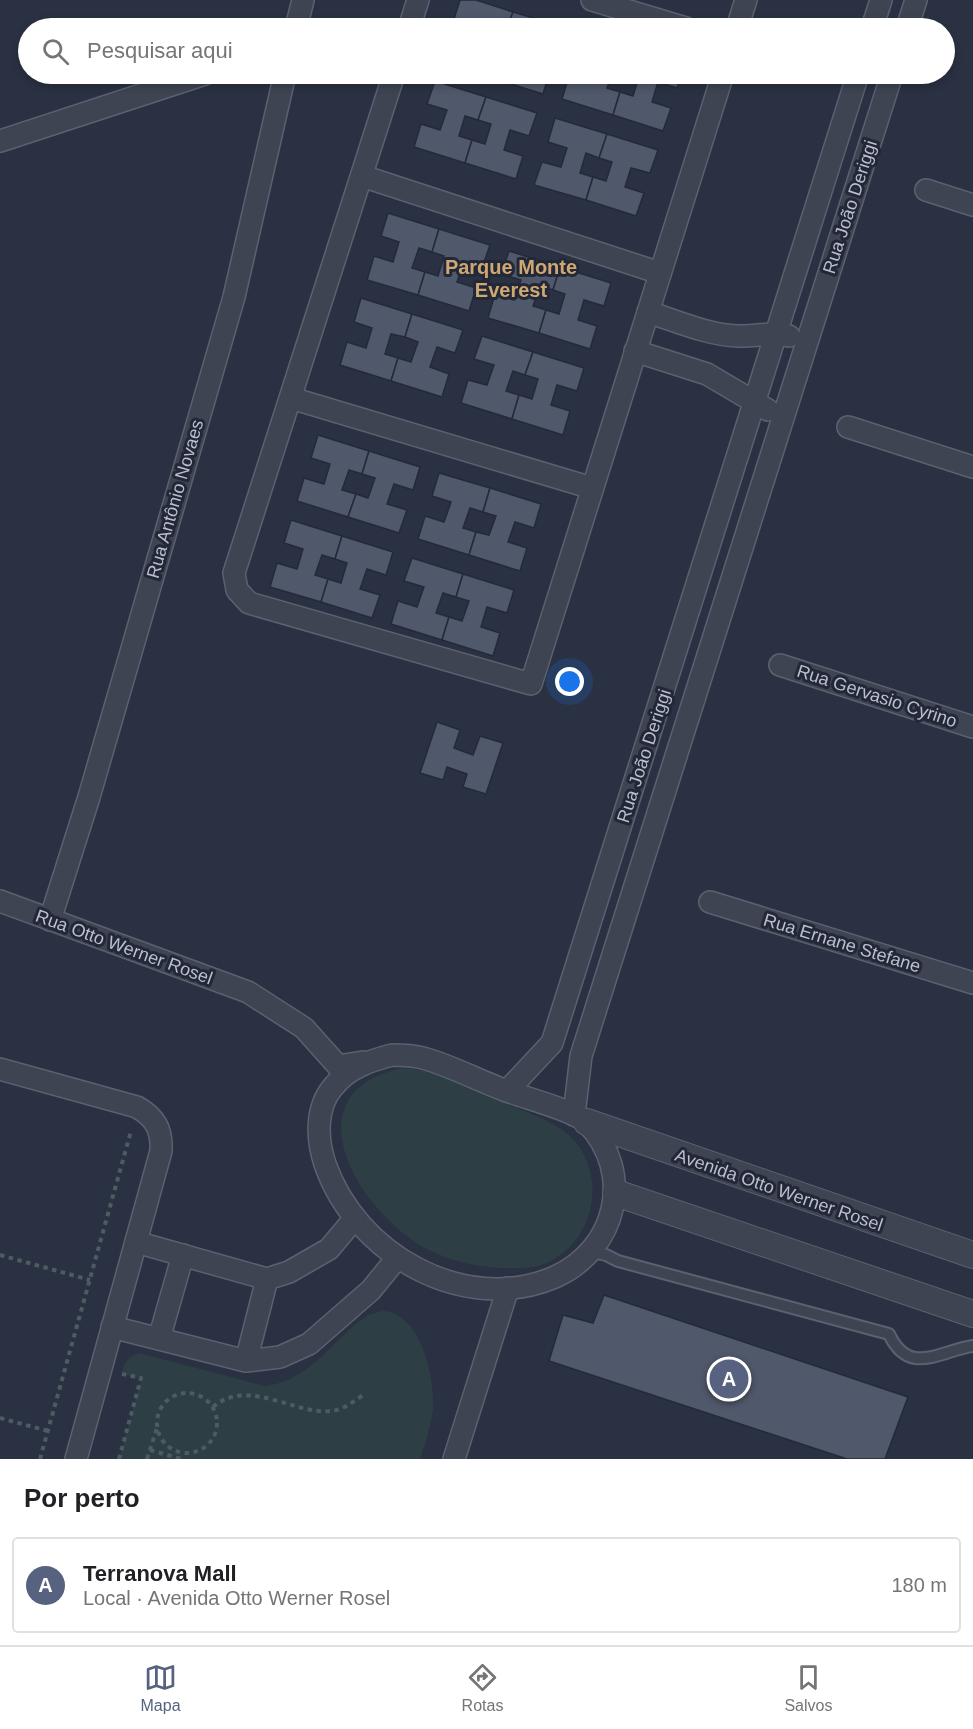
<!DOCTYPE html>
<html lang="pt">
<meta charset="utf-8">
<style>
body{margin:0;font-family:Arial,sans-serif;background:#f2f2f2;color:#202124}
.you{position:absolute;left:570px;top:682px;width:21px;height:21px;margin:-15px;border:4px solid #fff;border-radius:50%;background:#1a73e8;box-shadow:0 0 0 9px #1a73e833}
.badge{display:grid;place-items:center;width:39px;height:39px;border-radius:50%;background:#576280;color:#fff;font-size:20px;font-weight:700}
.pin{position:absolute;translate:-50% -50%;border:3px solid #fff;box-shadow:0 2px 6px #0006}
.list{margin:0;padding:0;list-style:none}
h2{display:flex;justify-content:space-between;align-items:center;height:78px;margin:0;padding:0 24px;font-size:26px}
h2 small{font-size:20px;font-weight:400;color:#757577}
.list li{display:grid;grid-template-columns:39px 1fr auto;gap:18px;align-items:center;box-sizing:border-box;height:96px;margin:0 12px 12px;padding:0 12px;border:2px solid #e0e0e0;border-radius:6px}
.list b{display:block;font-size:22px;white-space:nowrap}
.list p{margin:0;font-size:20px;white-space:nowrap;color:#757577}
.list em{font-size:20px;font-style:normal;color:#757577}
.icon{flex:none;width:33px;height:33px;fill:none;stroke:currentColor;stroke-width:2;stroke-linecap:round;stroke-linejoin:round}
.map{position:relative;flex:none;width:973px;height:1459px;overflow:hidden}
.search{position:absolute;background:#fff;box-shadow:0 3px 9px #0003;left:18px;right:18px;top:18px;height:66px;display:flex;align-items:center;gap:15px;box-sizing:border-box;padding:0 21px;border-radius:33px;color:#757577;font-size:22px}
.sheet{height:186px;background:#fff}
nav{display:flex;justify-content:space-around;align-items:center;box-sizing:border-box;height:84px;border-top:2px solid #e0e0e0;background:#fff;font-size:16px;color:#757577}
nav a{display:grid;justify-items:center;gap:3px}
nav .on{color:#576280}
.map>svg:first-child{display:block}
</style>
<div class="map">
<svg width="973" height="1459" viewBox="0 0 973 1459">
<rect width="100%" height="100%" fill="#2a3142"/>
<g fill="#2d3f44">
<path d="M402 1068C433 1069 460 1084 487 1096 510 1106 537 1114 558 1127 593 1148 602 1196 582 1230 573 1248 553 1264 533 1267 500 1271 461 1266 431 1251 362 1218 284 1093 402 1068Z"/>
<path d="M384 1311C422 1315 435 1378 433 1410 431 1427 425 1443 420 1459H119L141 1379 122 1374C123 1363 128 1357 139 1353L265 1386C322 1380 346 1313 384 1311Z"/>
</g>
<g fill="#50586b" stroke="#242a39" stroke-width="1.5">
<polygon points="460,0 476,0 513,12 507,28 472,28 474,25 454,19"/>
<polygon points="513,12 564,27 507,28"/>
<polygon points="477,74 493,74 492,78"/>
<polygon points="493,74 549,74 543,94 492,78"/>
<polygon points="591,74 612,74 607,88 620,92 613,115 562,99 569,76 588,82"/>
<polygon points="630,74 682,74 677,88 658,82 652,102 671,108 663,131 613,115 620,92 633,96 639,76"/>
<polygon points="435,81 486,97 478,120 465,116 459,136 472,140 465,163 414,147 421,124 440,130 447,110 427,104"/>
<polygon points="486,97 537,113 529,136 510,130 504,150 523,156 516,179 465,163 472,140 485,144 491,124 478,120"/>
<polygon points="555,118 607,134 599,158 586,153 580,173 593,177 586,200 534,185 542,162 561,167 567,148 548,142"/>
<polygon points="607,134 658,150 650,173 631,168 625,187 644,193 636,216 586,200 593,177 606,181 612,162 599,158"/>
<polygon points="388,213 439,229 432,252 419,248 412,268 425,272 418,295 367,280 374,256 393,262 399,242 381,236"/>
<polygon points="439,229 490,245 482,268 464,262 457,282 476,288 469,311 418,295 425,272 438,276 444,256 432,252"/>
<polygon points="509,251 560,267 553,290 540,286 533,306 546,310 539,333 488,318 495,294 514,300 521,280 501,274"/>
<polygon points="560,267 611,283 604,306 584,300 578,320 597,326 590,349 539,333 546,310 559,314 565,294 553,290"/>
<polygon points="361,298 412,314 405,337 391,334 385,354 398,358 391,381 340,365 347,342 366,348 372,328 354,322"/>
<polygon points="412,314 463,330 455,353 437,347 430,367 449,374 442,397 391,381 398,358 411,362 418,342 405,337"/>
<polygon points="482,336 533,352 525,375 513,371 506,391 519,395 512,419 461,403 468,380 487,385 494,365 474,359"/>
<polygon points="533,352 584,368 577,391 557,385 551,405 570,411 563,435 512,419 519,395 532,399 538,379 525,375"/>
<polygon points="318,435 369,451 362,474 349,470 342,490 356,494 348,517 297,501 304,478 324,484 330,464 311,458"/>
<polygon points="369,451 420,467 413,490 394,484 387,504 407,510 399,533 348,517 356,494 368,498 375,478 362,474"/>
<polygon points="439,473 490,488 483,512 470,508 463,528 476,532 469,555 418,539 425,516 444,522 451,502 432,496"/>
<polygon points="490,488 541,504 534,528 515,522 508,542 527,548 520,571 469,555 476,532 489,535 496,516 483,512"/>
<polygon points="291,520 342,536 335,559 322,555 315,575 328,579 321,602 270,587 277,563 297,569 303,549 284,543"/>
<polygon points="342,536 393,552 386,575 367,569 360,589 380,595 372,618 321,602 328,579 341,583 347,563 335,559"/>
<polygon points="412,558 463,574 456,597 443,593 436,613 449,617 442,640 391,624 398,601 417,607 424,587 404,581"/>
<polygon points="463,574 514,590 507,613 487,607 481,627 500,633 493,656 442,640 449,617 462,621 469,601 456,597"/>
<polygon points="437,722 460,730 454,748 473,755 480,736 503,743 486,794 463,787 467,774 447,767 443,780 420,773"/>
<polygon points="604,1295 908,1397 885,1459 847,1459 549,1361 563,1315 593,1323"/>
</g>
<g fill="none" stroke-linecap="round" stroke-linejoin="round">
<g stroke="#5c616f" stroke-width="14">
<path id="service" d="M592 1252 606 1255 618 1261 889 1334C909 1377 939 1351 973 1346"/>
</g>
<g stroke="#5c616f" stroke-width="24">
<g id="minor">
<polyline points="592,0 686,28"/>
<polyline points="296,28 303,0"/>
<polyline points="409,28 418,0"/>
<polyline points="737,28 746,0"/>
<polyline points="872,28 881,0"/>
<polyline points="907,28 916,0"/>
<polyline points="394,74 234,573 237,590 249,603 531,684 723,74"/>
<polyline points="0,141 205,74"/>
<polyline points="362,176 660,273"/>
<polyline points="926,190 973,205"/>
<path d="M648 312C676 321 708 335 738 336 755 337 772 331 789 336"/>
<polyline points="635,351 707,374 768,410"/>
<polyline points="291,398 592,488"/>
<polyline points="848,427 973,467"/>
<polyline points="780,665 973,727"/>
<polyline points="0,901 248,992 304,1028 338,1066 363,1062"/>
<polyline points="710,902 973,983"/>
<polyline points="50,920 89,797 234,297 285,74"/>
<path d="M392 1055C403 1055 412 1055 423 1058 452 1066 479 1081 507 1091 525 1098 576 1111 587 1123 635 1173 617 1249 555 1277 464 1316 356 1254 325 1164 317 1140 315 1108 333 1087 348 1068 369 1061 392 1055Z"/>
<path d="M0 1069 137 1107C156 1118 162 1130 161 1151L76 1459"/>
<polyline points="507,1091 552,1043 858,74"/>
<polyline points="574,1115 581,1056 892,74"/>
<polyline points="136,1242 267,1279 289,1272 329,1249 355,1218"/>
<polyline points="112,1327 246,1361 280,1357 309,1344 371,1290 397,1258"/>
<polyline points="159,1339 183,1255"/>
<polyline points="246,1361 267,1279"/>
<polyline points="454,1459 508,1288"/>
</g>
</g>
<g stroke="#5c616f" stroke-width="28">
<g id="tertiary">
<polyline points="587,1122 973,1255"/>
<polyline points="616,1193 973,1314"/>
</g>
</g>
<g stroke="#4c5c62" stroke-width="4" stroke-dasharray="4.5 4.5" stroke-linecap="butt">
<polyline points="0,1255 90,1280"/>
<circle cx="187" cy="1423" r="30"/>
<path d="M213 1407C248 1377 294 1415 331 1411 343 1410 355 1401 364 1394"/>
<polyline points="0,1418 48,1431"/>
<polyline points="150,1450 181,1459"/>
<polyline points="40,1459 131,1131"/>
<polyline points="119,1459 141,1378 122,1374"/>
<polyline points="147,1459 157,1428"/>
</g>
<use href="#service" stroke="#3e4452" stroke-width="10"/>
<use href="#minor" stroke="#3e4452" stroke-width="21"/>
<use href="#tertiary" stroke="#3e4452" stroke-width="26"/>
</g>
<g text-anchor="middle" stroke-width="6" stroke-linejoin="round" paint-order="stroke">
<g font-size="18" fill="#bbbfcc" stroke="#222838">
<text transform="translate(850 207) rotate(-72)" y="6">Rua João Deriggi</text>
<text transform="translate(175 499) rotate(-74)" y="6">Rua Antônio Novaes</text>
<text transform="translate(877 696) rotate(18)" y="6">Rua Gervasio Cyrino</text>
<text transform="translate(644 756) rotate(-72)" y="6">Rua João Deriggi</text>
<text transform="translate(842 943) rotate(17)" y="6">Rua Ernane Stefane</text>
<text transform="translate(124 947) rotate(20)" y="6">Rua Otto Werner Rosel</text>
<text transform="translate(779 1190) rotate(19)" y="6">Avenida Otto Werner Rosel</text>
</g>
<g font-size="20" font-weight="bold" fill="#cfa772" stroke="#222838">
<text x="511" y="274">Parque Monte<tspan x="511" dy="23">Everest</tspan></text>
</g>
</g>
</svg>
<div class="you"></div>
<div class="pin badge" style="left:729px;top:1379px">A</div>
<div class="search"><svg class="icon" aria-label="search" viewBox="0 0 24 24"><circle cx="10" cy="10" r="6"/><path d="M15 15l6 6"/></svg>Pesquisar aqui</div>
</div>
<section class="sheet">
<h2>Por perto<small></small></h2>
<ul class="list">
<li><span class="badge">A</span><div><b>Terranova Mall</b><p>Local · Avenida Otto Werner Rosel</p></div><em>180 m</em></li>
</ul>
</section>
<nav>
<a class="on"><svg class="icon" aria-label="map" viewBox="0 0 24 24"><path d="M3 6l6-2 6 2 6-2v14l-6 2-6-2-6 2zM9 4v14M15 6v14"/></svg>Mapa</a>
<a><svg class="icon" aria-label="directions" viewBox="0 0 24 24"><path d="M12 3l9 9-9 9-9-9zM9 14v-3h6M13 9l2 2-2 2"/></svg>Rotas</a>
<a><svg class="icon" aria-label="saved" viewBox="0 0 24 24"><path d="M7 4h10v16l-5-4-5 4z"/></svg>Salvos</a>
</nav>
